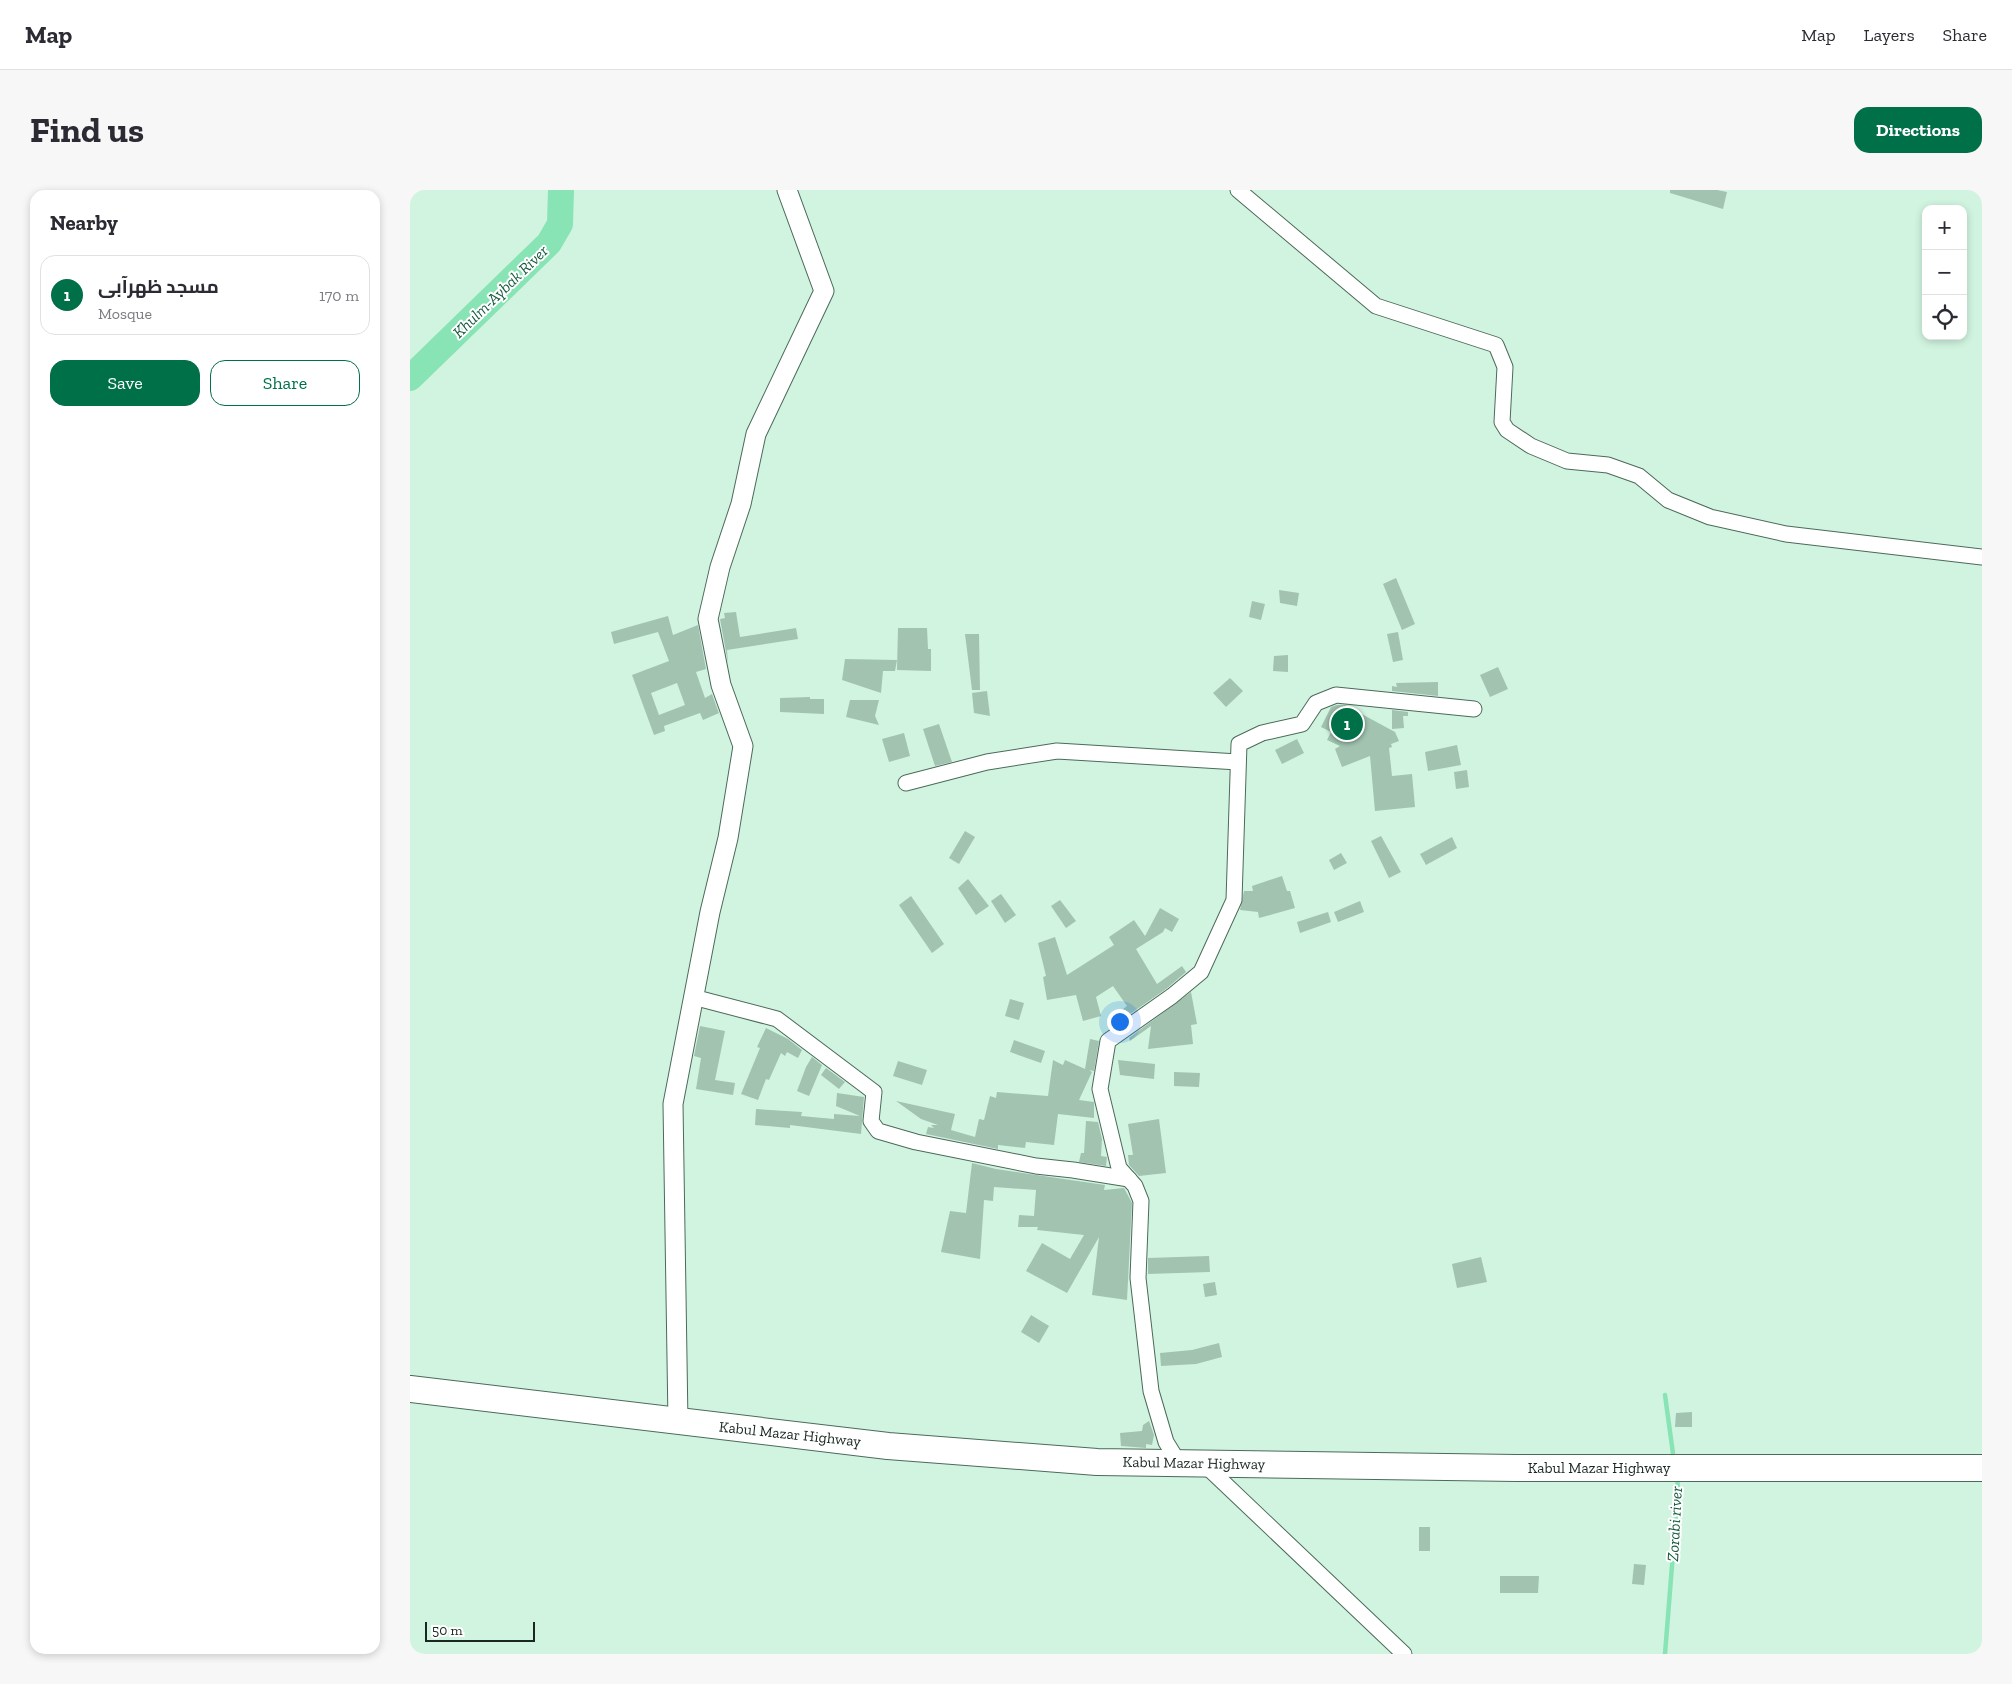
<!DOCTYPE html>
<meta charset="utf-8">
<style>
body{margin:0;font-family:"Zilla Slab",Cairo,serif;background:#f7f7f7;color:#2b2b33}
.controls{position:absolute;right:15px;top:15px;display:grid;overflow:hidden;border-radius:10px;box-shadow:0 2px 8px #0003}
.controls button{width:45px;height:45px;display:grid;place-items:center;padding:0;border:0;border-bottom:1px solid #e1e1e2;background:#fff;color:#2b2b33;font:25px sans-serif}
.scale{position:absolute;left:15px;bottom:12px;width:110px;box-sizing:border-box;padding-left:5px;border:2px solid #1a2720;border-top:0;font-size:14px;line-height:18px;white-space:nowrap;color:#1a2720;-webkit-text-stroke:4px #fff;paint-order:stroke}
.you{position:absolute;left:709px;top:831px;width:18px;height:18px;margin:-12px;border:4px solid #fff;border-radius:50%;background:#1a73e8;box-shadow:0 0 0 8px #1a73e833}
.badge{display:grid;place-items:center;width:32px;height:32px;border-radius:50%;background:#007049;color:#fff;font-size:16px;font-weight:700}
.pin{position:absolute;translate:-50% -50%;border:2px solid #fff;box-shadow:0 1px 5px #0006}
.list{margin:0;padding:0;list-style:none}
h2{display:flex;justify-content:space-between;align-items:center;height:65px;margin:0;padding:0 20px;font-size:21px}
h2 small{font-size:16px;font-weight:400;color:#7c7c81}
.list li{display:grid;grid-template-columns:32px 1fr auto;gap:15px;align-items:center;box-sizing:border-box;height:80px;margin:0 10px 10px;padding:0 10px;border:1px solid #e1e1e2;border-radius:15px}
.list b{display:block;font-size:19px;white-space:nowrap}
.list p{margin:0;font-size:16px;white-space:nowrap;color:#7c7c81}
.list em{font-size:16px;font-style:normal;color:#7c7c81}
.actions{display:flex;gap:10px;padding:15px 20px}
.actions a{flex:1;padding:11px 0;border:1px solid #007049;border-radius:15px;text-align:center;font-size:18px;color:#007049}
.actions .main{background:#007049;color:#fff}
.icon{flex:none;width:28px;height:28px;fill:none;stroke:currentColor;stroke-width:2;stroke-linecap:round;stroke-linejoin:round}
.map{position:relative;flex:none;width:1572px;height:1464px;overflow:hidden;border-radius:15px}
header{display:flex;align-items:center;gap:30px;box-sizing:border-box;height:70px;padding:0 25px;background:#fff;border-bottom:1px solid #e1e1e2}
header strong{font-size:24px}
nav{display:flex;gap:28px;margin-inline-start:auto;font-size:18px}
.intro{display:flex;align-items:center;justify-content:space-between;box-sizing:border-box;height:120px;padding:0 30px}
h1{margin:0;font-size:35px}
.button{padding:12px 22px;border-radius:15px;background:#007049;color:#fff;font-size:18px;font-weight:700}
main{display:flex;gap:30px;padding:0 30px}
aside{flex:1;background:#fff;border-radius:15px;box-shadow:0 2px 8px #0003}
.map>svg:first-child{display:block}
</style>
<header>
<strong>Map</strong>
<nav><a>Map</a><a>Layers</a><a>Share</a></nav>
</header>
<div class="intro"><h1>Find us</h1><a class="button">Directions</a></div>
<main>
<aside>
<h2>Nearby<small></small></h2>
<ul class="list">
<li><span class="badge">1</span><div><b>مسجد ظهرآبی</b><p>Mosque</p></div><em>170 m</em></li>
</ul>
<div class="actions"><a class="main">Save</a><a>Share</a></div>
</aside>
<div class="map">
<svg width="1572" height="1464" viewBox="0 0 1572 1464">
<rect width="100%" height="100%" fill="#d1f4e0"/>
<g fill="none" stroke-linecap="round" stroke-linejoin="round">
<g stroke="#88e3b5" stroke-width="4.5">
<polyline points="1255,1205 1264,1271"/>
<polyline points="1255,1464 1268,1300 1267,1286"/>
</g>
<polyline stroke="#88e3b5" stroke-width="26" points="0,188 139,53 150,34 151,0"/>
</g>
<g fill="#a1c3b0" fill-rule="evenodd">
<polygon points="1260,0 1307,0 1317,2 1313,19 1260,3"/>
<polygon points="986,388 1005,434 992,440 973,394"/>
<polygon points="869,400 889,403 887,416 870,413"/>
<polygon points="842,411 855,414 851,430 839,427"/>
<polygon points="326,422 330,447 386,438 388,449 317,460 318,473 310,429 315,428 314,423"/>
<path d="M258 426 263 445 288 435 296 479 286 482 295 508 302 504 311 529 309 523 293 530 290 523 254 536 255 541 244 545 222 485 259 471 248 442 204 454 201 442ZM267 493 275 515 249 525 241 503Z"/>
<polygon points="488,438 517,438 518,459 521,459 521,481 487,480"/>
<polygon points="988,442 993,470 983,472 977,444"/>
<polygon points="555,444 569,444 570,500 562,500"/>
<polygon points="878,465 878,482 863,481 864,466"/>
<polygon points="435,469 487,470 485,481 473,481 471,503 432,490"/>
<polygon points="1088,477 1098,499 1080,507 1070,485"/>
<polygon points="820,488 833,501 816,517 803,503"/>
<polygon points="1028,492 1028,506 982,501 982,496 987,497 986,493"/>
<polygon points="577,501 580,526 564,523 562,503"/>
<polygon points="400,507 400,509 414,509 414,524 370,522 370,508"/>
<polygon points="440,510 469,510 465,526 469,535 436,527"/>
<polygon points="927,515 935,515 985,542 989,551 981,554 982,557 979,558 982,586 1002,584 1005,617 965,621 960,566 932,577 925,559 930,556 917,550 921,542 911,537 921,517"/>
<polygon points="982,520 998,522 998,526 993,526 994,538 982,539"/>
<polygon points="529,534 542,572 525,576 513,539"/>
<polygon points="494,543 500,566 479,572 472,549"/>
<polygon points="887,549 894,563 872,574 865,560"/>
<polygon points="1047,555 1051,575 1018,581 1015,562"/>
<polygon points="1057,580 1059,597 1046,599 1044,582"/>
<polygon points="555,641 565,647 549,674 539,668"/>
<polygon points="971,646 991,682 979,688 961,651"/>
<polygon points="1042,647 1047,658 1016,675 1010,664"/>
<polygon points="931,663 937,673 924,680 919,670"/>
<polygon points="872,686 877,701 880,701 885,718 849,728 848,722 830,720 834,701 843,701 842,696"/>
<polygon points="558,689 579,716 566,725 548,698"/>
<polygon points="591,704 606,725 595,733 581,711"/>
<polygon points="501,706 534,754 522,763 489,715"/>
<polygon points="650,710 666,731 656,738 641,716"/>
<polygon points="950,711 954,722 928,732 924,722"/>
<polygon points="750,718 769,729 762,742 755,738 753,742 726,759 747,794 772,776 776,782 756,799 707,833 703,827 717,816 703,796 686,807 691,826 673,831 666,805 637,810 633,787 636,786 628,753 645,747 657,785 704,755 699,747 724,730 735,746"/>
<polygon points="918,722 921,732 890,743 887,732"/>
<polygon points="781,802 787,834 781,835 783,854 738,859 741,836 720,851 719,848"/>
<polygon points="600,809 614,813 609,830 595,826"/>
<polygon points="290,836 315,841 305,890 325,893 323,905 286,899 291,868 284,866"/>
<polygon points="356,838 378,849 392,860 388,868 377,862 375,866 371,863 359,890 356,889 348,910 331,904 350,858 347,857"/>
<polygon points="680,849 689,851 684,881 679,880 682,882 669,910 684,912 684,928 648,924 644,955 616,952 615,958 588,955 588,959 516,944 518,937 524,938 521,935 528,935 511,929 486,911 545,924 541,940 565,947 569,929 574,930 580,906 586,908 587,902 638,906 643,870 653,875 655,870 675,879"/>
<polygon points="604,850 635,861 631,873 600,862"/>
<polygon points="402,867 412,875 399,906 387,901 396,877"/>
<polygon points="708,870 745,874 744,889 710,885"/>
<polygon points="488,871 517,880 512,895 483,886"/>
<polygon points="416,878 435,892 429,899 411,885"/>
<polygon points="764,882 790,883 789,897 764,896"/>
<polygon points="427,903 454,907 451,944 380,935 380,938 345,935 346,919 392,922 391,926 424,929 424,924 450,926 426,916"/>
<polygon points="749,929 756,983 729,986 719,975 718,965 723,965 718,934"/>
<polygon points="676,931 688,932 692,949 691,966 697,967 696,976 669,972 671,963 674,963"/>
<polygon points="562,973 586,979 695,995 694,1000 714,998 722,1013 717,1110 682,1105 689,1047 657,1103 616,1081 632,1053 660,1069 674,1045 627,1040 628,1037 608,1037 609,1025 624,1026 626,1000 584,997 583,1011 574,1010 570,1069 531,1062 540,1021 556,1023"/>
<polygon points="799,1066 800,1082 738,1084 738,1068"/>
<polygon points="1071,1067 1077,1092 1047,1098 1042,1074"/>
<polygon points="805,1092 807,1105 795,1107 793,1094"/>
<polygon points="621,1125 639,1136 629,1153 611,1142"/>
<polygon points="809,1153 812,1167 786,1174 751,1176 750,1163 782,1160"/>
<polygon points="1282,1222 1282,1237 1265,1237 1266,1223"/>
<polygon points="739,1231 744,1245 742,1255 736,1254 736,1258 711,1256 710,1243 732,1241 733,1235"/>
<rect x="1009" y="1337" width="11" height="24"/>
<polygon points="1224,1374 1236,1375 1234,1395 1222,1394"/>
<polygon points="1090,1386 1129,1386 1128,1403 1090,1403"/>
</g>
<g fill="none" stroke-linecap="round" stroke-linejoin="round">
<g stroke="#4b6a5a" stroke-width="17">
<g id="minor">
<polyline points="828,0 966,116 1086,155 1095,177 1092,232 1097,240 1121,256 1157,271 1198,275 1229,286 1258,310 1300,327 1376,344 1572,367"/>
<polyline points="496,593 577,572 647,561 828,572"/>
<polyline points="283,807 367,829 464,902 461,931 468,941 506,952 626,976 663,980 719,989"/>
<polyline points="769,1273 756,1252 741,1201 728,1088 731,1011 725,996 709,978 690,899 698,851 762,806 791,782 824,710 829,554 852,543 892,534 906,513 926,505 1064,519"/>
<polyline points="794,1274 994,1464"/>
</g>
</g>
<g stroke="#4b6a5a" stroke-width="21">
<polyline id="tertiary" points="268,1232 263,914 300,722 318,648 333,556 311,495 298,429 310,377 331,314 346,244 414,101 377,0"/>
</g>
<g stroke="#4b6a5a" stroke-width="28">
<polyline id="trunk" points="0,1199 478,1256 687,1272 1106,1278 1572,1278"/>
</g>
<use href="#minor" stroke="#fff" stroke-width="15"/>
<use href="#tertiary" stroke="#fff" stroke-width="19"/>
<use href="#trunk" stroke="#fff" stroke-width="26"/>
</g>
<g text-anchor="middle" stroke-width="4" stroke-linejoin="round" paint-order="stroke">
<g font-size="15" fill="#1a2720" stroke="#fff">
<text transform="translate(380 1244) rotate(6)" y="5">Kabul Mazar Highway</text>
<text transform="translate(784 1273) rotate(1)" y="5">Kabul Mazar Highway</text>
<text x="1189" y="1283">Kabul Mazar Highway</text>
</g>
<g font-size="16" font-style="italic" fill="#13593c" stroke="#fff">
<text transform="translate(90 101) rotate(-44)" y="6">Khulm-Aybak River</text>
<text transform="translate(1264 1334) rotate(-87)" y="6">Zorabi river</text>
</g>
</g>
</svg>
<div class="controls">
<button>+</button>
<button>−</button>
<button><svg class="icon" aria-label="locate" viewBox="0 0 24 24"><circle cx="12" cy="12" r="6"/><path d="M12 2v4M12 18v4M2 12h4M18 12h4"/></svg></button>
</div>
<div class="scale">50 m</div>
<div class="you"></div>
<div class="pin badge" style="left:937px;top:534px">1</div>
</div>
</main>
